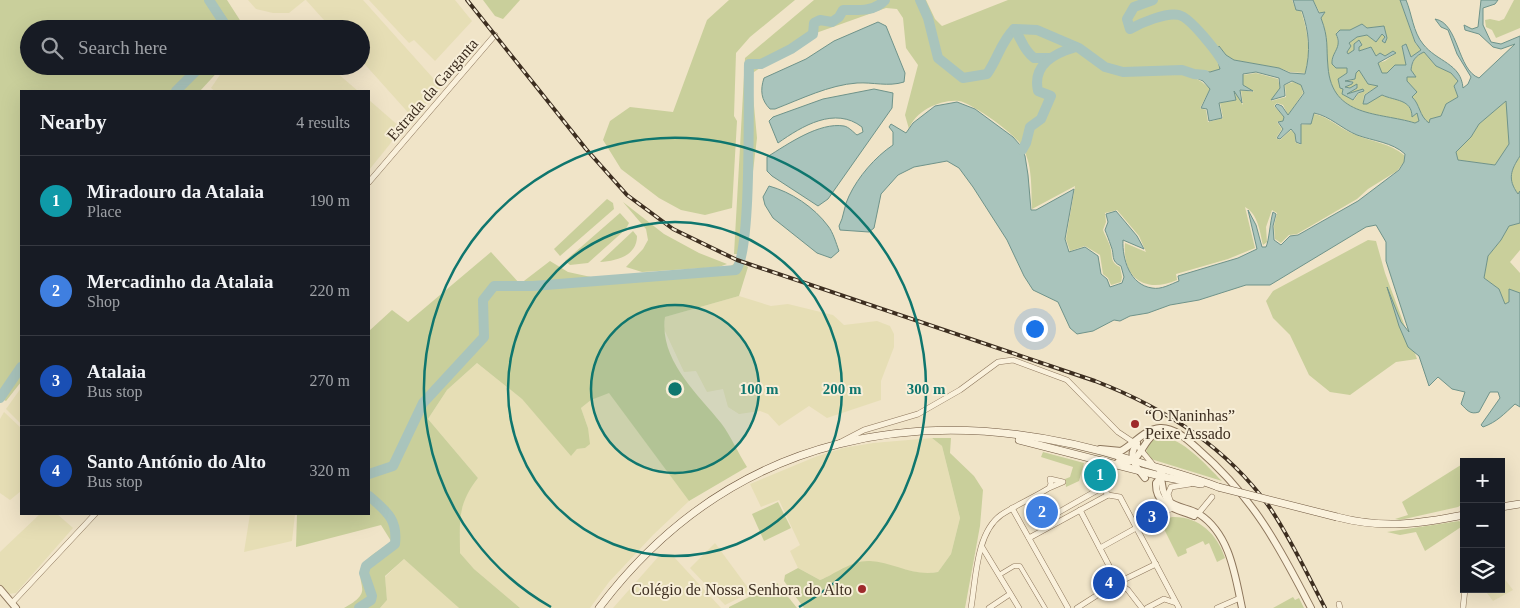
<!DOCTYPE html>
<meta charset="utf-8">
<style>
body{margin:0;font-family:"Times New Roman",serif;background:#20242c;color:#f1f3f6}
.controls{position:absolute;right:15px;bottom:15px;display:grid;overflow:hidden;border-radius:0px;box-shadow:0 5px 20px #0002}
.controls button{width:45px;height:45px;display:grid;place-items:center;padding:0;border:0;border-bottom:1px solid #363941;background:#171b24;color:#f1f3f6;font:25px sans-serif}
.you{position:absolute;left:1034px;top:328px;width:18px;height:18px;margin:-12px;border:4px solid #fff;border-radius:50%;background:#1a73e8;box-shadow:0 0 0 8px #1a73e833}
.badge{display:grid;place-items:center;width:32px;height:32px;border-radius:50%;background:#ea580c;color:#fff;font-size:16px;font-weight:700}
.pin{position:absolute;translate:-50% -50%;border:2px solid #fff;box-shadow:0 1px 5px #0006}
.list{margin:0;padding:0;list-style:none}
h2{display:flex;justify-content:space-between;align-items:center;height:65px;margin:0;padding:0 20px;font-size:21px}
h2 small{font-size:16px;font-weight:400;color:#9ea1a6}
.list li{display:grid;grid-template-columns:32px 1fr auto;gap:15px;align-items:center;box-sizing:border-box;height:90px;padding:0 20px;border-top:1px solid #363941}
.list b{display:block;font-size:19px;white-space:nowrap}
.list p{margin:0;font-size:16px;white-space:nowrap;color:#9ea1a6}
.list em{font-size:16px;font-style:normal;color:#9ea1a6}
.icon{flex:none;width:28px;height:28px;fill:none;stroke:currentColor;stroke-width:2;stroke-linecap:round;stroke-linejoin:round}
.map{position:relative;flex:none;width:1520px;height:608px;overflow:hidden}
.search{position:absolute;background:#171b24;box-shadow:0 5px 20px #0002;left:20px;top:20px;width:350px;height:55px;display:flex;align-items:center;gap:12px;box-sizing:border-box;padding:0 18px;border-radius:28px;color:#9ea1a6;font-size:19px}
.panel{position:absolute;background:#171b24;box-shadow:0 5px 20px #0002;left:20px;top:90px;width:350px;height:425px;border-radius:0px}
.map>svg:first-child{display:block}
</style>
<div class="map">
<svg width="1520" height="608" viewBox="0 0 1520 608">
<rect width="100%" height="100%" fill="#f0e4c8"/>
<g fill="#e6deb5">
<polygon points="248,0 305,0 289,13 273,13 256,9"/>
<polygon points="306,0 363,0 441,87 413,118 361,60 361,29 332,29"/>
<polygon points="369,0 455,0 472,21 435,61 414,40 409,43"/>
<polygon points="226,66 329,66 358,91 215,91 211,88"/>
<polygon points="369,100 400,127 390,144 369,170"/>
<polygon points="739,296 771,306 788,304 833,315 844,325 877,321 890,326 894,334 894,347 881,381 881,400 827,418 809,406 779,426 768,414 760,411 739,414 728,407 723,389 707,392 696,371 684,372 664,329 665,317"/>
<polygon points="477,363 522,399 571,455 577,449 585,448 588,428 581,408 591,400 609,392 689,501 653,535 609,582 590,608 520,608 474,569 460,553 460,516 465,496 478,478 428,419 447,390"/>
<polygon points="21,388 21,424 6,409"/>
<polygon points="4,412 21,428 21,491 10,500 0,493 0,419"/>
<polygon points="932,438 942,446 960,518 951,554 938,572 925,574 902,569 831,575 820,580 798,568 790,551 800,545 779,500 761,507 750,484 815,457 843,448 873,443"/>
<polygon points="40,514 57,514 73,528 16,593 8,594 0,584 0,552"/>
<polygon points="250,514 295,514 292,541 244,552"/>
<polygon points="715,543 751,592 725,605 690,568"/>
<polygon points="659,556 673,556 721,608 613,608"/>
<polygon points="404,559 452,601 459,608 380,608 387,600 385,577"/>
<polygon points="1501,574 1513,590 1493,601 1484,589 1501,589"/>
</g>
<g fill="#c9cf9b">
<polygon points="0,0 227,0 245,28 29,29 29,66 223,66 200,91 21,91 21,382 6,401 0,398"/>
<polygon points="483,0 520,0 503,19 495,16"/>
<polygon points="729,0 795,0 750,37 736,53 734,116 737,121 732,208 705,215 681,210 659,198 621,169 603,140 610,121 630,107 673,112 707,20"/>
<path d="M814 0H926L935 19 942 26 1008 0H1292L1296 10 1301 11C1308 32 1311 51 1305 73L1290 72 1279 68 1234 60 1226 55 1219 46 1216 53 1220 69 1210 72 1197 70 1192 76 1202 82 1210 89 1200 108 1206 110 1208 122 1223 118 1220 103 1236 100 1235 92 1243 105 1241 90 1254 92 1243 85V75L1256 73 1278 79 1280 88 1271 101 1286 97 1285 85 1293 82 1301 85 1303 93 1288 115 1283 105 1277 103 1274 106 1284 117 1283 121 1277 122 1282 129 1276 138 1280 140 1291 130 1295 134V142L1301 145V125L1311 124 1314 114C1330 117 1341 130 1356 135 1373 142 1389 143 1404 155V162L1397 171 1368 189 1357 199 1297 234 1289 235 1281 243 1275 239 1274 226 1277 213 1272 210 1266 227 1267 242 1263 245C1260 232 1258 214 1245 207L1255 248 1228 259 1176 274 1177 280C1145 294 1122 278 1125 243L1146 252 1139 236 1117 210 1105 213 1106 222 1103 230C1105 235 1108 241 1110 246 1113 255 1109 262 1120 267L1122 277 1121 282 1111 285 1108 278 1103 274 1100 255 1085 246 1070 251 1066 239 1075 186 1032 209C1031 188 1033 163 1021 145 1015 134 972 103 959 101 941 99 915 111 909 129L905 115 918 65 906 48 903 18 897 9 886 8 816 33 795 52 763 66 751 74 757 138 743 254H734L745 58Z"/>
<path d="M1313 0H1400L1415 43 1422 50 1411 57 1406 44 1402 46 1406 65H1395L1387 73H1382L1378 63 1385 61 1396 53 1393 51 1385 56 1380 53 1376 56 1370 47 1359 51V47L1362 45 1359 40 1354 44V50L1349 54 1347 52 1351 46 1349 43 1357 37 1367 35 1376 42 1382 34 1385 37 1382 41 1385 42 1387 38 1384 26 1367 28 1362 24 1350 30H1340L1336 33 1339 47 1332 58V64L1336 68H1347V73L1338 79 1340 88 1343 89 1342 94 1354 100 1358 94 1364 91 1363 89 1353 94 1347 93 1357 88V85L1350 88 1344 87 1352 84 1353 81 1345 82 1355 79 1356 73 1359 70 1368 84 1378 86 1364 95 1363 104H1367L1382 95C1395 101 1411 99 1412 117L1417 113 1419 121 1415 123C1379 112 1332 118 1328 67 1326 48 1329 37 1321 18L1325 12 1320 13Z"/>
<polygon points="1514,0 1520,0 1520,28 1496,38 1492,30 1486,27 1485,20 1490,19 1499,21 1504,19"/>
<path d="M1424 52 1436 66 1451 73 1458 81 1454 87 1458 97 1446 104 1441 116 1430 119 1429 123C1419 116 1420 104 1412 97L1417 92 1407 81V77H1416L1411 70C1413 61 1415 56 1424 52Z"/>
<polygon points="1507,100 1509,144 1495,165 1458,160 1456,152 1471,137 1479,124"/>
<path d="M1520 156V191L1518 194C1507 179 1511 171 1520 156Z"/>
<polygon points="607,199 613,203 614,209 560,256 554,249"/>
<polygon points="623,202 664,234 699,253 727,264 719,267 642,272 626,267 643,249 648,240 646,229"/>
<polygon points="620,213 629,223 626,229 588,263 570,265 565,261"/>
<polygon points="1520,223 1520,250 1510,262 1520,273 1520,293 1509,290 1509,302 1505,304 1499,289 1484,278 1488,256 1501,240 1509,226"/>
<path d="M633 231 637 236C637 256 616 261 600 262Z"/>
<polygon points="1368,240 1376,241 1385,273 1417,359 1396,362 1350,395 1330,392 1309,375 1290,335 1273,318 1266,301 1273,291"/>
<path d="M491 252 520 284 550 261 568 272 591 277 724 272 737 261 748 267 739 296 665 317C659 360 697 393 721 423 731 436 738 453 747 467L689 501 609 393 591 400 581 408 588 428 590 444 585 448 577 449 571 456 522 399 477 363 447 390 428 419 478 478C457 505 460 520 460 553L474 569 520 608H459L404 559 385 576 387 600 380 608H344C377 590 353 586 363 565 369 554 382 550 391 541L381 525 296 547 297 514H369V331L392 310 408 322Z"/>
<path d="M1160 436C1184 439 1206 465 1222 481L1151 459 1146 453C1148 444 1151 439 1160 436Z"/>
<path d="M932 438H951L950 453 974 476 983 490 980 526 965 608H804L784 581 785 575 798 568 820 580C835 574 852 560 870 561 893 562 913 577 938 572L951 554 960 518 942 446Z"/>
<polygon points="1043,452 1084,463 1079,481 1066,487 1065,479 1070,477 1073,467 1041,457"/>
<polygon points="1464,463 1464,503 1458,507 1400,520 1395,519 1408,515 1402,502"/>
<polygon points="778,502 791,528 764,541 752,514"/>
<path d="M1172 517C1199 516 1217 534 1225 558L1217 562 1209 543 1205 545 1203 541 1186 549 1187 553 1178 557 1162 525 1166 523V519Z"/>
<polygon points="1459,521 1464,525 1425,551 1416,532 1400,535 1387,532"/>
<polygon points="777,583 797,608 729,608 729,607"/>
<polygon points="1293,597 1295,600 1299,598 1304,608 1273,608"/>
</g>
<g fill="#a9c4bc" stroke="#6f938a" fill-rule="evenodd">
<path d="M1293 0H1313L1319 13 1325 12 1321 18C1329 39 1326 47 1328 67 1332 118 1379 112 1415 123L1419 121 1417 113 1412 117C1412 99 1395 101 1382 95L1367 104H1363L1365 95 1378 86 1368 84 1359 70 1356 73 1355 79 1345 81 1353 82 1352 84 1345 87 1350 88 1357 84V88L1347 94 1363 89 1364 91 1358 93 1353 100 1342 94 1343 89 1340 88 1338 79 1347 73V68H1336L1332 64C1331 52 1343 48 1336 34L1340 30H1350L1362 24 1367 28 1384 26 1387 38 1385 43 1382 41 1385 37 1382 34 1376 42 1367 35 1357 37 1349 43 1351 46 1347 52 1348 54 1354 50V44L1359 40 1362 45 1359 47V51L1371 47 1376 56 1380 53 1385 56 1393 51 1396 53 1378 63 1382 73H1387L1395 65H1406L1402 46 1406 44 1411 57 1421 50 1415 42 1400 0H1406C1412 14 1413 32 1423 44 1437 62 1461 63 1463 88L1468 84 1471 77 1457 54 1448 30 1441 27 1435 19C1459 23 1457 70 1479 78L1515 44 1501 49 1493 47 1479 34 1465 30 1464 25 1472 29 1478 27 1481 0H1498L1495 4 1483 8V25L1491 42 1501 44 1520 36V156C1511 170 1507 179 1518 194L1520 191V223L1509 226 1501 240 1488 256 1484 278 1499 289 1505 304 1509 302V289L1520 293V407L1515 404C1504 414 1497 422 1483 427L1481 425 1500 398 1498 392H1490L1479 412C1470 415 1467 410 1461 404L1465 392 1452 389 1438 377 1429 386 1419 356 1408 347 1399 326 1387 287 1401 322 1409 332 1386 261V242L1376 225 1366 227 1270 285H1246L1199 300 1170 305 1148 313 1130 316 1120 321 1114 320 1093 331 1077 334 1070 328 1058 302 1033 290 1024 276 1007 240 973 187 959 168 947 161 914 167 898 175 881 194 874 228 869 232 840 230 839 226C844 217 844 205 849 196 858 177 875 157 893 145V132L889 127 891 124 906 133 913 123 935 106 957 102 975 109 1013 137 1020 145 1025 156 1028 175 1031 210H1036L1074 189 1065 239 1069 252 1085 247 1098 256 1101 274 1107 279 1110 287 1122 283 1124 277 1121 266C1110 261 1115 255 1111 246 1109 240 1107 235 1105 230L1108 222 1106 214 1116 211 1137 236 1144 249 1123 240C1122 259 1130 285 1152 288 1161 290 1171 284 1179 281L1178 276 1238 258 1257 249 1248 210 1256 225 1262 247H1266C1269 241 1270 222 1273 212L1276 214 1273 226 1274 240 1281 245 1290 236 1298 235 1358 201 1399 170 1404 162 1405 154C1392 142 1373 141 1357 135 1342 129 1330 116 1314 113L1311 124H1301V144L1296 142 1295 134 1291 129 1280 139 1277 138 1283 129 1278 122 1283 121 1284 117 1275 106 1277 104 1282 106 1288 115 1304 93 1301 85 1292 81 1284 85 1285 96 1271 100 1280 88 1279 78 1256 72 1243 74V85L1253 91 1240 90 1242 103 1234 91 1236 100 1219 103 1222 118 1209 121 1207 109 1201 108 1210 89 1203 81 1192 76 1197 71 1210 72 1220 69 1216 53 1219 46 1226 55 1234 60 1279 68 1290 73 1305 74C1311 51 1309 32 1302 11L1296 10ZM1424 52 1436 66 1451 73 1458 81 1454 86 1458 97 1446 104 1441 116 1430 119 1429 123C1419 116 1420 104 1412 97L1417 92 1407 81V77H1416L1411 70C1412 61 1415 56 1424 52ZM1506 101 1509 144 1495 165 1458 160 1456 152 1471 137 1479 124Z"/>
<path d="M878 22 886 26 905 73 904 82C888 87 873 82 857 83 829 85 801 99 775 109H770C761 100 760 90 764 78L806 59 834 41Z"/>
<path d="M874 89 893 93 892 108 828 199 818 206 772 176 767 171V157C788 144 819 122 844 126 849 127 853 132 857 135L863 132 862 127C835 106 802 126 778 143L769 121 773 117 823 99Z"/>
<path d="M769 186C791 192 814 207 828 226 833 232 836 243 839 251L831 258 817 253 773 218 765 205 763 197Z"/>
</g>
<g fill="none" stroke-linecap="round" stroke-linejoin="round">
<g stroke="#a9c4bc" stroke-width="10">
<polyline points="209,0 228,29"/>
<path d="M920 0 928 18 938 58 963 78 987 74C998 58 1001 42 1014 29L1037 30 1079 48 1105 67 1123 72 1182 70 1194 74 1205 75"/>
<path d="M1153 0 1134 7 1127 19 1130 29C1141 23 1166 12 1179 15 1191 18 1218 53 1224 64"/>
<path d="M1014 29C1023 40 1021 47 1034 58H1049"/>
<polyline points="176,91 201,66"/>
<path d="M1022 150 1026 143 1030 127 1041 119 1051 96 1038 91C1032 64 1055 53 1076 47"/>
<polyline points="0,398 21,367"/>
<path d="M369 474 393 466 423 403 484 337 483 300 494 286H533L736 270C752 250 748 99 749 64H761L791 49 813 34 814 23 820 20 832 22 839 17 843 10C857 10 874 12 885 0"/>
<path d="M359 608 371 600 372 596 364 573 366 566 395 544C398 519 386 511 369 496"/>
</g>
<g stroke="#8d765c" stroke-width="5">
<polyline id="pedestrian" points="999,575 1014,566 1020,566 1045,608"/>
</g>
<g stroke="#8d765c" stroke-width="6">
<g id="minor">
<polyline points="369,182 495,35"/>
<polyline points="839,443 864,430 918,414 960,390 998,362 1013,360 1067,380 1118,432 1136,444 1154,466"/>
<polyline points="1171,503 1168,494 1171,487 1190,484"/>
<polyline points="1012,508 1068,608"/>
<polyline points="1080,510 1118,583 1128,590 1142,608"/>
<polyline points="1198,514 1212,497"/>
<polyline points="1052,525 1050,520 1052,516 1103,487 1108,495"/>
<polyline points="1029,538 1108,495 1120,497 1179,608"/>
<polyline points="982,547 1019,608"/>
<polyline points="1100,548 1174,507"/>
<polyline points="12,603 95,514"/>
<polyline points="1339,604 1340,608"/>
<path d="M971 608C976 579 976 533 1001 515 1016 505 1033 498 1049 488L1051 484 1050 479 1063 482 1049 488"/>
<polyline points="989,608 1010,594"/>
<polyline points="1077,608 1113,585 1156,564"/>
<polyline points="1147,608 1164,599 1176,603"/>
<polyline points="1217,608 1240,598"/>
<polyline points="1463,608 1465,589"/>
</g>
</g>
<g stroke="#8d765c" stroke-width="8">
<g id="tertiary">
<path d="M1137 443C1127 457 1135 466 1145 478"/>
<path d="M1100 449 1121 451C1134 444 1145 429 1160 428 1175 427 1189 441 1199 450 1253 497 1279 546 1311 608"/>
<path d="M1118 462C1139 467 1140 446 1153 435L1163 432 1175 436"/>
<path d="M1160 472 1163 490 1167 500C1176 508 1189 508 1199 514 1230 534 1235 575 1242 608"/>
<path d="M1163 475 1156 483C1155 507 1177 509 1194 516"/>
<polyline points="0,589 16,608"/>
</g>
</g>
<g stroke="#6f573f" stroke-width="8">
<g id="secondary">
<polyline points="1019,440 1164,477 1201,484"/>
<polyline points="1501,507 1520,504"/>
<path d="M1337 517C1383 529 1418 524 1464 515"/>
<path d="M599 608C732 432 927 396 1132 460 1161 469 1190 476 1218 487"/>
</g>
</g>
<use href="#pedestrian" stroke="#faf1dc" stroke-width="4"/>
<use href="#minor" stroke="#faf1dc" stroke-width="5"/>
<use href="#tertiary" stroke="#faf1dc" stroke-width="6"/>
<use href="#secondary" stroke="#faf1dc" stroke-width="7"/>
<g stroke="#3d2e20" stroke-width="4">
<path id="rail" d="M467 0 586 149 627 195 673 229 737 260 1095 381C1163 407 1224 445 1268 505 1290 537 1307 574 1325 608"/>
</g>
<use href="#rail" stroke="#f7eed8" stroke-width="2" stroke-dasharray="5.5" stroke-linecap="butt"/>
<g stroke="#6f573f" stroke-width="8" stroke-linecap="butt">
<polyline id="secondary-bridge" points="1218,487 1337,517"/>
</g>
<use href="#secondary-bridge" stroke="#faf1dc" stroke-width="7"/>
</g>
<circle cx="675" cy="389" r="84" fill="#0f766e" fill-opacity=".12"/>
<g fill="none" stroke="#0f766e" stroke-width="2.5">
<circle cx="675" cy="389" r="84"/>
<circle cx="675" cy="389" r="167"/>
<path d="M551 607A251 251 0 1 1 799 607"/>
</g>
<g fill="#9e2a2b" stroke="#f7eed8" stroke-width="2">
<circle cx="1135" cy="424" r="5"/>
<circle cx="862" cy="589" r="5"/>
</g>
<g text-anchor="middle" stroke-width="4" stroke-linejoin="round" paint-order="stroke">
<g font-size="16" fill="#3d2e20" stroke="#f7eed8">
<text transform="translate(432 89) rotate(-49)" y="6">Estrada da Garganta</text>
</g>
<g font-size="16" fill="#3d2e20" stroke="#f7eed8" text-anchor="start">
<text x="1145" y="421">“O Naninhas”<tspan x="1145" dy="18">Peixe Assado</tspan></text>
<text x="852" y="595" text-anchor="end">Colégio de Nossa Senhora do Alto</text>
</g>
</g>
<circle cx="675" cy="389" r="8" fill="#0f766e" stroke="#f7eed8" stroke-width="2.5"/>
<g font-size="15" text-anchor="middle" font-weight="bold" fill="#0f766e" stroke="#f7eed8" stroke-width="4" stroke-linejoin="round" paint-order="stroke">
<text x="759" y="394">100 m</text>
<text x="842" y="394">200 m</text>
<text x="926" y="394">300 m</text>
</g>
</svg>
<div class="controls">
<button>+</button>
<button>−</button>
<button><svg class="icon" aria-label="layers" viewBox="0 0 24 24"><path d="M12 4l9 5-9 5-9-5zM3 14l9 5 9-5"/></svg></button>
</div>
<div class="you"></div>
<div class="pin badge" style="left:1100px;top:475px;background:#0f9aa8">1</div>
<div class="pin badge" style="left:1042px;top:512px;background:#3f7fe0">2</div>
<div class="pin badge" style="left:1152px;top:517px;background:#1a4fb4">3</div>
<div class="pin badge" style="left:1109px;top:583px;background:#1a4fb4">4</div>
<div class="search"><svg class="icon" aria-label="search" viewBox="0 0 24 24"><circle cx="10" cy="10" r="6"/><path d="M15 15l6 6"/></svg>Search here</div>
<section class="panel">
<h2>Nearby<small>4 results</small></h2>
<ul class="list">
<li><span class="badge" style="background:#0f9aa8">1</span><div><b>Miradouro da Atalaia</b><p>Place</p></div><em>190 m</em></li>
<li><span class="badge" style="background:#3f7fe0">2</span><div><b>Mercadinho da Atalaia</b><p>Shop</p></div><em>220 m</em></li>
<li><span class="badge" style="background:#1a4fb4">3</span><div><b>Atalaia</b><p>Bus stop</p></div><em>270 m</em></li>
<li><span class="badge" style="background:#1a4fb4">4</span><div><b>Santo António do Alto</b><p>Bus stop</p></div><em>320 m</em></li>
</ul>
</section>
</div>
